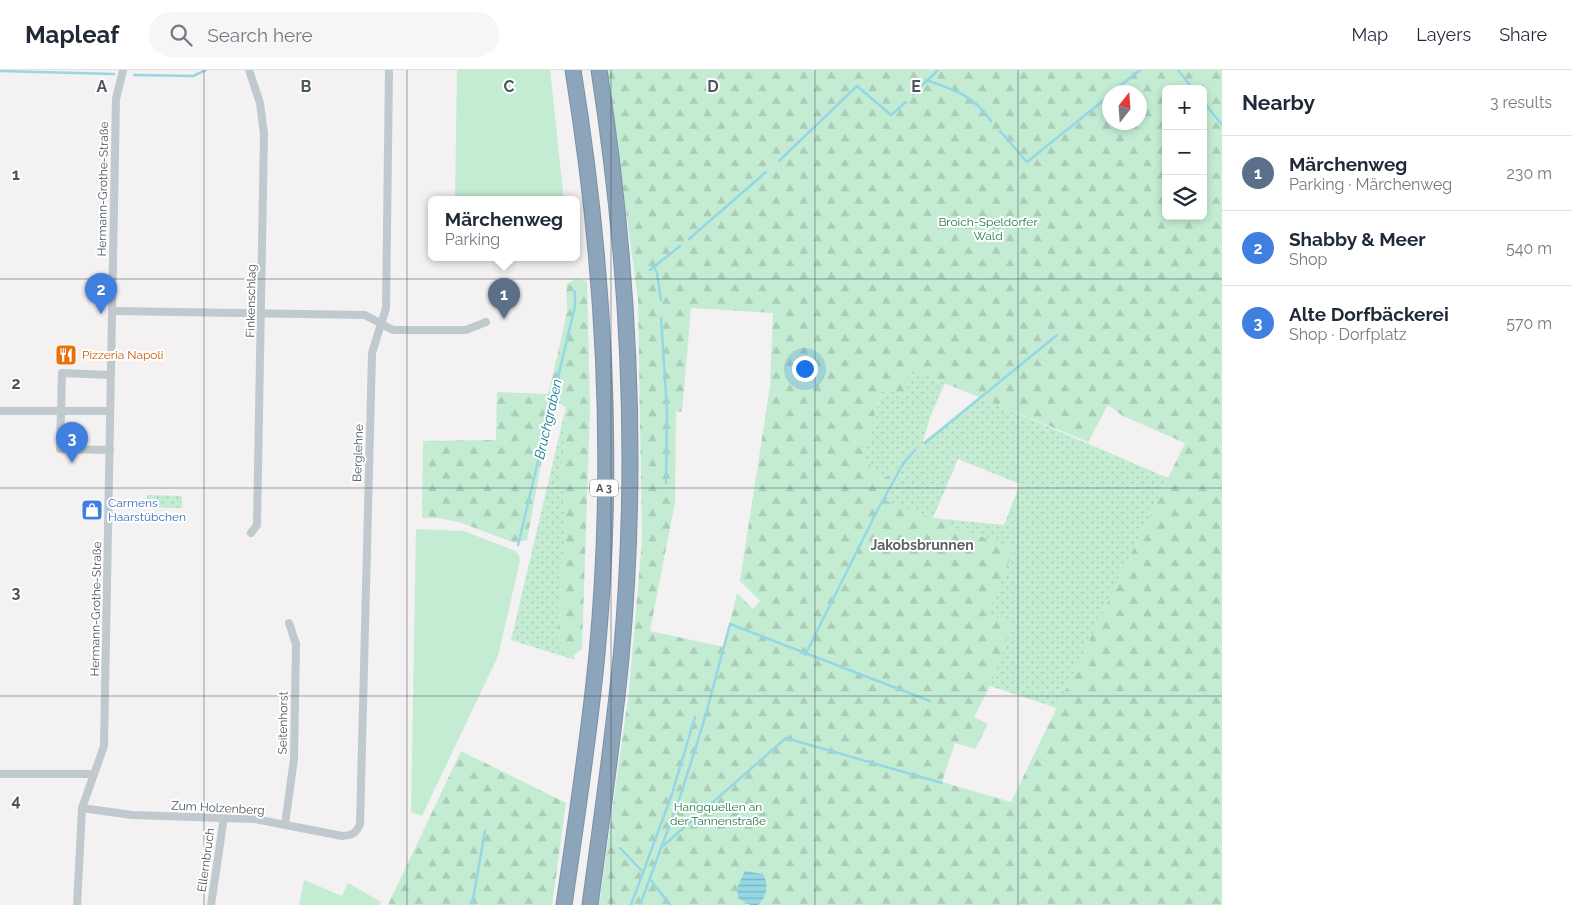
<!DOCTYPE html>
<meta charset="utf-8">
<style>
body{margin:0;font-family:Raleway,sans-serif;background:#f6f6f7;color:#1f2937}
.controls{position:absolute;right:15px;top:15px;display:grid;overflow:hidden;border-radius:8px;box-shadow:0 2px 8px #0003}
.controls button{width:45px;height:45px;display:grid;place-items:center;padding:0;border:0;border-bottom:1px solid #e0e1e3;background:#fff;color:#1f2937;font:25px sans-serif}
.compass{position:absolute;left:1102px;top:15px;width:45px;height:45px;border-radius:50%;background:#fff;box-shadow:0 2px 8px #0003;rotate:17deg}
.you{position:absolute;left:804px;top:298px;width:18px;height:18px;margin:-12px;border:4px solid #fff;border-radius:50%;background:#1a73e8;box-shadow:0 0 0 8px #1a73e833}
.badge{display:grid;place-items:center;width:32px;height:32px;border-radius:50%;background:#2979d6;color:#fff;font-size:16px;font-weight:700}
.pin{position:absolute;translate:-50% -41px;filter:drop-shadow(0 1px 2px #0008)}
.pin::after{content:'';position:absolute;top:26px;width:18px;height:15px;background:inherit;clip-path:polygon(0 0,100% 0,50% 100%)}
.popup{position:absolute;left:428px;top:126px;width:152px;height:65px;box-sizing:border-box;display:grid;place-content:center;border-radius:8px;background:#fff;filter:drop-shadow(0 1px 4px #0005);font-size:16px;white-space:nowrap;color:#747a83}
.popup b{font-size:19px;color:#1f2937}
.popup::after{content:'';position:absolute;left:50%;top:100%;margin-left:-10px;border:10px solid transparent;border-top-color:#fff}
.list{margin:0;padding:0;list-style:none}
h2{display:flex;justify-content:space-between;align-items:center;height:65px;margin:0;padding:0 20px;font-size:21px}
h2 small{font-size:16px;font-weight:400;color:#747a83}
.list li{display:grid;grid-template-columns:32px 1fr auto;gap:15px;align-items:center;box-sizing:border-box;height:75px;padding:0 20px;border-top:1px solid #e0e1e3}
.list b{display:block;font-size:19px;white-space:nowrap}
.list p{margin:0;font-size:16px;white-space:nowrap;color:#747a83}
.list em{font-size:16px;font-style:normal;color:#747a83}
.icon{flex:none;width:28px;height:28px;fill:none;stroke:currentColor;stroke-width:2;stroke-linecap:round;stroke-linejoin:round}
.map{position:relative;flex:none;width:1222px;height:835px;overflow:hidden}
header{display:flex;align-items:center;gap:30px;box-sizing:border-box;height:70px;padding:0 25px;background:#fff;border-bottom:1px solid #e0e1e3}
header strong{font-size:24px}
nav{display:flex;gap:28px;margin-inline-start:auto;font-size:18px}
.search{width:350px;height:45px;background:#f6f6f7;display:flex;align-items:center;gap:12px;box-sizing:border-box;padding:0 18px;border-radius:28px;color:#747a83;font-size:19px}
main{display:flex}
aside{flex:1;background:#fff}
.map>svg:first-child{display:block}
</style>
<header>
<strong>Mapleaf</strong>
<div class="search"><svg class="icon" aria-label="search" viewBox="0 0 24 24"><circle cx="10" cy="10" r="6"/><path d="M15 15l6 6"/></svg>Search here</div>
<nav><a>Map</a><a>Layers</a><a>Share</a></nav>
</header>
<main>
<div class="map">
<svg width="1222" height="835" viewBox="0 0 1222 835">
<defs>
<pattern id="grass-dots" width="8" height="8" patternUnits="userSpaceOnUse" patternTransform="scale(1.25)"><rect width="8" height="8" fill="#c4ecd3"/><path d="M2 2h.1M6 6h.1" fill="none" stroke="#aaccb8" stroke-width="1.8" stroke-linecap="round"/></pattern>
<pattern id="forest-firs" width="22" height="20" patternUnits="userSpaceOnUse" patternTransform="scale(1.25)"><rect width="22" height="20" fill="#c4ecd3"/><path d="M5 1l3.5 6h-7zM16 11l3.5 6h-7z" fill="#aaccb8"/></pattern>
<pattern id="water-rules" width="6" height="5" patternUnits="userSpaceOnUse" patternTransform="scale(1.25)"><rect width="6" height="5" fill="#95d7e5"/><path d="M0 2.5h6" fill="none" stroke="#7cb1bd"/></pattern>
</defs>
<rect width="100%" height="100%" fill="#f3f1f1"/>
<g fill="url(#grass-dots)" fill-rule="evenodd">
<path d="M910 299 945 313 930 347 923 372 979 327 1168 408 1057 638 990 616 1013 554 988 544 886 431 905 393 882 410 863 386 882 319ZM958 389 1020 414 1004 455 933 448Z"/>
<polygon points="566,337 562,401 565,463 557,567 574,585 575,590 511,570"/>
<polygon points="147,425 182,426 182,438 147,437"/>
</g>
<g fill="url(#forest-firs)" fill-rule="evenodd">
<path d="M607 0H1222V835H599L629 621 642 470 638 230ZM1166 19H1203V146H1166ZM1110 22H1140V52H1110ZM691 238 773 243 770 316 740 511 760 531 753 539 737 523 724 577 650 561 675 432 676 341 682 342ZM910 299 1088 372 1108 335 1123 346 1185 373 1011 732 942 712 955 673 975 679 988 654 974 647 990 616 1013 554 988 544 1014 479 886 431 906 392 882 410 863 386 882 319 903 325Z"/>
<path d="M576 209 587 211 590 338 582 579 574 585 557 567 565 463 562 401 566 337 553 330 527 470 515 473 459 452 438 448H422L423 371 496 370 497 322 548 324C555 296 562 268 567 240 568 231 565 223 567 214Z"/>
<polygon points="461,681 566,733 552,835 388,835"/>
</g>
<g fill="#c4ecd3">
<polygon points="457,0 550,0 564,130 455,130"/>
<polygon points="416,459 464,461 515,481 519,485 520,491 498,586 422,746 411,742"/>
<polygon points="304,810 342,826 348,813 381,832 379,835 299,835"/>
</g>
<path fill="url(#water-rules)" d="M745 801 763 804C769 815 767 826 758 835H751L738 828 737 818Z"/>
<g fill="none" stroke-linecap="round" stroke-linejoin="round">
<g stroke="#95d7e5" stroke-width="2.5">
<polyline points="1178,0 1193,19"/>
<polyline points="0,1 114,4"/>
<polyline points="134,5 193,6 206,0"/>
<path d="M926 10C953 19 975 26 991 51"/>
<polyline points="1112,22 1140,0"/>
<polyline points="913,24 938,0"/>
<polyline points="1203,31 1222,55"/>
<polyline points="1000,61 1027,92 1110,25"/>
<polyline points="779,91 857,16 891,45 906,32"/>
<polyline points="689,169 766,102"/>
<polyline points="654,197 657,203 661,230"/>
<polyline points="650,200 680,176"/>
<polyline points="661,248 667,339 666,413"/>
<polyline points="925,373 1057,265"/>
<polyline points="518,475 575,236 575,222"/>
<polyline points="805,585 878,439 903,394 915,380"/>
<polyline points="663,776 786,668 942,713"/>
<polyline points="620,778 643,802"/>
<polyline points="650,809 670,835"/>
<polyline points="472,835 485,761"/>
<polyline points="631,835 672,724 695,647"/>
<polyline points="640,835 681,724 704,651 730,554 930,631"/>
</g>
<g stroke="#7990a7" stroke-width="17">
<g id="highway">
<path d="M564 835C576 752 589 668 597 584 615 391 604 191 573 0"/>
<path d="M590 835C601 753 613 671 621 588 639 392 629 194 599 0"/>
</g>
</g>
<g stroke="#c0c9ce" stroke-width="8">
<polyline points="249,0 260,33 264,64 257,455 251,463"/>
<polyline points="112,241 365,245 393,260 466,260 486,252"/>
<polyline points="110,305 62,303 60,379 110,380"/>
<polyline points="0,341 110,341"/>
<polyline points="0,704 93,704"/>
<path d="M82 738 132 745 255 749 342 766C352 765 356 764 360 754L372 283 386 238 389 0"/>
<polyline points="285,754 294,689 296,574 289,553"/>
<polyline points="77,835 82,738 104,676 116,29 123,0"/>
<polyline points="211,835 224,747"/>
</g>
<use href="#highway" stroke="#8da5bb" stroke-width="15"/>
</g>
<path fill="none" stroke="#4a555d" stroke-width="1" stroke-opacity="0.55" d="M204 0V835M407 0V835M611 0V835M815 0V835M1018 0V835M0 209H1222M0 418H1222M0 626H1222"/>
<defs>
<g id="restaurant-square" transform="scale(1.125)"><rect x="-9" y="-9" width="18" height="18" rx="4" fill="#e8710a" stroke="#fff"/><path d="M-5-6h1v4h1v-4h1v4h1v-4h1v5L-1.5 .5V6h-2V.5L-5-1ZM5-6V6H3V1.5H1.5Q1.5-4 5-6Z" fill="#fff"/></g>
<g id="shop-square" transform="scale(1.125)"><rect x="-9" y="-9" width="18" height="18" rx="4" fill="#3f7fe0" stroke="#fff"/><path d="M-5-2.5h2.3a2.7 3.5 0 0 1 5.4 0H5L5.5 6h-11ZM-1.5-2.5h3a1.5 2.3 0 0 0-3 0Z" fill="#fff"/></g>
</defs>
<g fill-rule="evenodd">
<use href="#restaurant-square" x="66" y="285"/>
<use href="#shop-square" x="92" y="440"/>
</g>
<g text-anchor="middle" stroke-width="4" stroke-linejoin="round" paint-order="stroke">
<rect fill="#fff" stroke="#80888e" stroke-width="1" x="590" y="409.5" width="28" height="17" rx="4"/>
<g font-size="11" font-weight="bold" fill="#4a555d">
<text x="604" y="422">A 3</text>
</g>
<g font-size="12" fill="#4a555d" stroke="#fff">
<text transform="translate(103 119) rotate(-89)" y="4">Hermann-Grothe-Straße</text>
<text transform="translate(251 231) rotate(-89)" y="4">Finkenschlag</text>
<text transform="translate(358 383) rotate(-88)" y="4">Berglehne</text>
<text transform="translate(96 539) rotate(-89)" y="4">Hermann-Grothe-Straße</text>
<text transform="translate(283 653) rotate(-89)" y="4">Seitenhorst</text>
<text transform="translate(218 738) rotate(3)" y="4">Zum Holzenberg</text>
<text transform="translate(206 790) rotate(-82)" y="4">Ellernbruch</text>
</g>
<g font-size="12" fill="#207a4b" stroke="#fff">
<text x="988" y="156">Broich-Speldorfer<tspan x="988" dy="14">Wald</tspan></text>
<text x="718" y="741">Hangquellen an<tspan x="718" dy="14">der Tannenstraße</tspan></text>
</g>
<g font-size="12" fill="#c56008" stroke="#fff" text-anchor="start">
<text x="82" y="289">Pizzeria Napoli</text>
</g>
<g font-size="12" fill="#366cbe" stroke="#fff" text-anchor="start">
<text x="108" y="437">Carmens<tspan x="108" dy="14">Haarstübchen</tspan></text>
</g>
<g font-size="14" font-style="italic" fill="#187d94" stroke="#fff">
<text transform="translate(548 349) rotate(-77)" y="5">Bruchgraben</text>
</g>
<g font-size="14" font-weight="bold" fill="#5e6266" stroke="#fff">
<text x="922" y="480">Jakobsbrunnen</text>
</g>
</g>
<g font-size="16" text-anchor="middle" font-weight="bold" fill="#4a555d" stroke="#fff" stroke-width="4" stroke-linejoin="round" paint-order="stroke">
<text x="102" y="22">A</text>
<text x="306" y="22">B</text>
<text x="509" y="22">C</text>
<text x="713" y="22">D</text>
<text x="916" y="22">E</text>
<text x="16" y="110">1</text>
<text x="16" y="319">2</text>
<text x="16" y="528">3</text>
<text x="16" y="736">4</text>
</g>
</svg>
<div class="controls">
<button>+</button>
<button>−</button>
<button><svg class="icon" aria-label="layers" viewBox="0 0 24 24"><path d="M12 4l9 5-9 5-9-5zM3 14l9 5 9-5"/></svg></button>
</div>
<svg class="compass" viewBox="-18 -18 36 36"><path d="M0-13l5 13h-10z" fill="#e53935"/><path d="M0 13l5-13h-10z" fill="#747a83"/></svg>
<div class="you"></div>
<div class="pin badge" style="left:504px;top:249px;background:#5c6f8a">1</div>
<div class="popup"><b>Märchenweg</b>Parking</div>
<div class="pin badge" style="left:101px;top:244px;background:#3f7fe0">2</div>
<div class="pin badge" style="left:72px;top:393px;background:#3f7fe0">3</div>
</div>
<aside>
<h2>Nearby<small>3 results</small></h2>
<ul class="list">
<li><span class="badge" style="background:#5c6f8a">1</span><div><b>Märchenweg</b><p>Parking · Märchenweg</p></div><em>230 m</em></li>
<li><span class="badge" style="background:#3f7fe0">2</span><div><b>Shabby &amp; Meer</b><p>Shop</p></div><em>540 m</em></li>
<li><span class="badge" style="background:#3f7fe0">3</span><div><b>Alte Dorfbäckerei</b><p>Shop · Dorfplatz</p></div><em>570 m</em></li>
</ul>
</aside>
</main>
